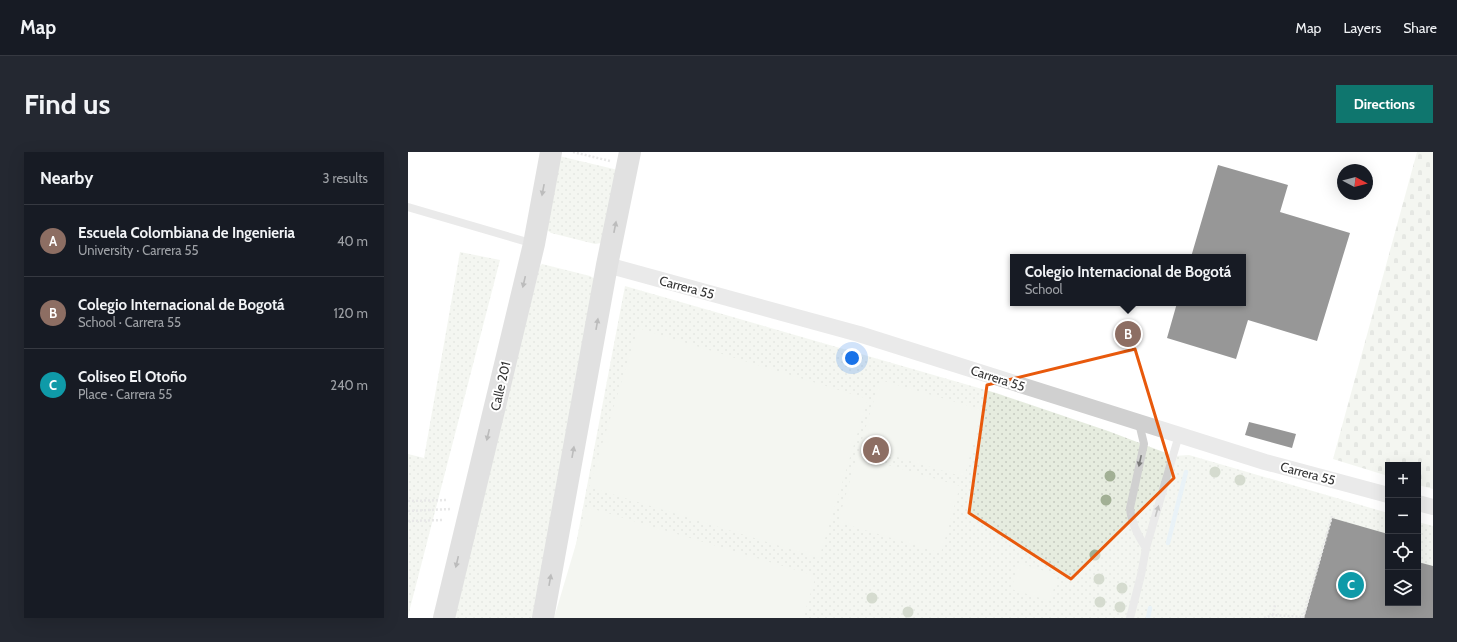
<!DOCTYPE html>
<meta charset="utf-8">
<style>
body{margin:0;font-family:Cabin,sans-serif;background:#242831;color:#f1f3f6}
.controls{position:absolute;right:12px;bottom:12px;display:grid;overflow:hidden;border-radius:0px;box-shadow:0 4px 16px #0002}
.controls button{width:36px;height:36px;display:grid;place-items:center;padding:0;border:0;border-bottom:1px solid #363941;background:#171b24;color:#f1f3f6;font:20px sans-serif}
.compass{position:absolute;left:929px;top:12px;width:36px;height:36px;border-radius:50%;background:#171b24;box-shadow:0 4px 16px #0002;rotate:97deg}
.you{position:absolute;left:444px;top:206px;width:14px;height:14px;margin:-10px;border:3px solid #fff;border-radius:50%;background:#1a73e8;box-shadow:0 0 0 6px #1a73e833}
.badge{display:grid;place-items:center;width:26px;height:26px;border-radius:50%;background:#0f766e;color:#fff;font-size:13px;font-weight:700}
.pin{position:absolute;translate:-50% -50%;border:2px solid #fff;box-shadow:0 1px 4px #0006}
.popup{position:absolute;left:602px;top:102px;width:236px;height:52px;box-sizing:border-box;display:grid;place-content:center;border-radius:0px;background:#171b24;filter:drop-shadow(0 1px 3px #0005);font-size:13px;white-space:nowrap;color:#9ea1a6}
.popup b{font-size:15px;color:#f1f3f6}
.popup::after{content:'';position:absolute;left:50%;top:100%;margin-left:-8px;border:8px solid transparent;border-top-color:#171b24}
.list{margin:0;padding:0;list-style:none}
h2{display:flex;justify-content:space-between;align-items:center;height:52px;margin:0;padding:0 16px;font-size:17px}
h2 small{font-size:13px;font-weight:400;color:#9ea1a6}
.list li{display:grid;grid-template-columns:26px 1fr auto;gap:12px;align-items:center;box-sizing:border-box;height:72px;padding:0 16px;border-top:1px solid #363941}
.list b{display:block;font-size:15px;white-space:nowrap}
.list p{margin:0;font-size:13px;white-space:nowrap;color:#9ea1a6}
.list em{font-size:13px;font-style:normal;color:#9ea1a6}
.icon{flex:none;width:22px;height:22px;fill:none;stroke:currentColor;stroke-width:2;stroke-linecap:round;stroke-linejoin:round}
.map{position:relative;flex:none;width:1025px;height:466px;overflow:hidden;border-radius:0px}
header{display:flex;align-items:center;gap:24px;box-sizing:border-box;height:56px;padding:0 20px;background:#171b24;border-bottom:1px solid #363941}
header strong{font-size:19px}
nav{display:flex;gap:22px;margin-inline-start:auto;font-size:14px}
.intro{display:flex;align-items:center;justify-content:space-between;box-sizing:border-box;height:96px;padding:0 24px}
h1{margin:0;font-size:28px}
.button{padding:10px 18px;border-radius:0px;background:#0f766e;color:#fff;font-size:14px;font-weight:700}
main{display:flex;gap:24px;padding:0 24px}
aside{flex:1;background:#171b24;border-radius:0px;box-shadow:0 4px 16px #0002}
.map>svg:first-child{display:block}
</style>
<header>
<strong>Map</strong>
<nav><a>Map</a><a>Layers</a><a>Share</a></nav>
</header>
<div class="intro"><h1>Find us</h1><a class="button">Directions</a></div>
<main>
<aside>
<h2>Nearby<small>3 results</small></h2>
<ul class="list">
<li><span class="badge" style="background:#8d6e63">A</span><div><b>Escuela Colombiana de Ingenieria</b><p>University · Carrera 55</p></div><em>40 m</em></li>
<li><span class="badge" style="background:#8d6e63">B</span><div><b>Colegio Internacional de Bogotá</b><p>School · Carrera 55</p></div><em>120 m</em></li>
<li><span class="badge" style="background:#0f9aa8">C</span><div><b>Coliseo El Otoño</b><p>Place · Carrera 55</p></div><em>240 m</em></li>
</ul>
</aside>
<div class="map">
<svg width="1025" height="466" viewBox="0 0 1025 466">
<defs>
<pattern id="grass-dots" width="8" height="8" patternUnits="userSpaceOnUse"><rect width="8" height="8" fill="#e6ecdf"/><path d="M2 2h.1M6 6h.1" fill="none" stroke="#c6cbc0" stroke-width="1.8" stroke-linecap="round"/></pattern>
<pattern id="cemetery-stones" width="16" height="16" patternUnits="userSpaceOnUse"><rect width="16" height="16" fill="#e6ecdf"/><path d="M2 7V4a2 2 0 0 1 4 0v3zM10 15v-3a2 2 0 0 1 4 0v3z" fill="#c6cbc0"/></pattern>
</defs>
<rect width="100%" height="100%" fill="#fff"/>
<g fill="url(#grass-dots)">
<polygon points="151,4 210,18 193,91 187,92 143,81 139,78"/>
<polygon points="52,100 92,108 0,464 0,302 16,306"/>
<polygon points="134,112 182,124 187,127 128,466 43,466 132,114"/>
<polygon points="217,134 588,241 700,279 766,304 781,303 980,361 980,451 1010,451 1010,370 1025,374 1025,466 154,466"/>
</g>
<polygon fill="url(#cemetery-stones)" points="1009,0 1025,0 1025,337 1010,333 1010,313 980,313 980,324 925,307"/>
<g fill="#e6ecdf">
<polygon points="230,176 460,247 411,406 181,335"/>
<polygon points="472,228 575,258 556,325 452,294"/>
<polygon points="449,304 552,334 533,401 430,370"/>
<polygon points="179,355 408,424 395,466 146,466"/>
<polygon points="611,411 650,423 642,449 603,437"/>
</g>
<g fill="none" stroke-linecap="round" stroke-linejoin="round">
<g stroke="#cfe2ee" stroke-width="4.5">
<polyline points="760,391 778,320"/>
<polyline points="740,466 742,456"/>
</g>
</g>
<g fill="#1a1a1a">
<polygon points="810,13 880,33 872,60 942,81 909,189 840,168 828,207 759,186 769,151 835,151 835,105 783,105"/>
<polygon points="841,270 888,282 884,296 837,283"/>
<polygon points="924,366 980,382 980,451 1010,451 1010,410 1025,414 1025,466 896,466"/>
</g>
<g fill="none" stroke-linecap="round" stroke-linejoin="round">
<g stroke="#cdcdcd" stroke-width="2.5" stroke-dasharray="2 2" stroke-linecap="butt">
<polyline points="165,0 202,9"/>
<polyline points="0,349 40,348"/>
<polyline points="0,359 43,357"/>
<polyline points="0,369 35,368"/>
<polyline points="865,463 867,453"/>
<polyline points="856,466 865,463 895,465"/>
<polyline points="895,466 924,364"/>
</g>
<g stroke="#d0d0d0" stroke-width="8">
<polyline points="0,55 126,92"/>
<path d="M731 271 736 292 722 356C723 371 730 384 738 396"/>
<polyline points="722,466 733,423 738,396 771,283"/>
</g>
<g stroke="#d0d0d0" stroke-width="16">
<polyline points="199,113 451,182 857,310 980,343"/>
<polyline points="1010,351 1025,355"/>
</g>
<g stroke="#bdbdbd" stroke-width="22">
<polyline points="36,466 126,92 143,0"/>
<polyline points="135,466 199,113 222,0"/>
</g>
</g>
<g fill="#a2b095">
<circle cx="807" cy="320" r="5.5"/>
<circle cx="702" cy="324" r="5.5"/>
<circle cx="832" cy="328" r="5.5"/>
<circle cx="698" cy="348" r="5.5"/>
<circle cx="687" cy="403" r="5.5"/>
<circle cx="691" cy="427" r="5.5"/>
<circle cx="714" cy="436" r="5.5"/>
<circle cx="464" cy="446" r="5.5"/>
<circle cx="692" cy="450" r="5.5"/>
<circle cx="712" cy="455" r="5.5"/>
<circle cx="500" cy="460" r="5.5"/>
</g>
<defs><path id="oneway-solid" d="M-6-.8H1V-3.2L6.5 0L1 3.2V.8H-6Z"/></defs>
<g fill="#6a6a6a">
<use href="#oneway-solid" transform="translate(135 38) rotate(101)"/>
<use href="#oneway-solid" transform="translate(207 75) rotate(-79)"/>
<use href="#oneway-solid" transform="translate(116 130) rotate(103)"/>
<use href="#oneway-solid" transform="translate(189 172) rotate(-80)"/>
<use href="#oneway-solid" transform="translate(80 283) rotate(103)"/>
<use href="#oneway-solid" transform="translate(165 300) rotate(-80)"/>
<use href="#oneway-solid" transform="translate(49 410) rotate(103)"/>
<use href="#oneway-solid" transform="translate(142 428) rotate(-80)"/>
</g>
<g fill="#7a7a7a">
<use href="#oneway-solid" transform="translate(732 309) rotate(102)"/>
<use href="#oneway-solid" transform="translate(749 359) rotate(-74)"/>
</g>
<path d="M0 0H1025V466H0ZM727 197 766 326 663 427 561 361 579 233Z" fill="#fff" fill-opacity=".55" fill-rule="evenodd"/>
<path fill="none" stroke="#e8590c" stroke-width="3" stroke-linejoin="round" d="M727 197 766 326 663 427 561 361 579 233Z"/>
<g text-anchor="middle" stroke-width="4" stroke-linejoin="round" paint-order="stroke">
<g font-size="13" fill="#333" stroke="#fff">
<text transform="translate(279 135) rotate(15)" y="5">Carrera 55</text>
<text transform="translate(590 226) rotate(18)" y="5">Carrera 55</text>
<text transform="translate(92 234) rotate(-77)" y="5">Calle 201</text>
<text transform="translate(900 321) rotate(15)" y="5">Carrera 55</text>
</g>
</g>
</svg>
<div class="controls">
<button>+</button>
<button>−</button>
<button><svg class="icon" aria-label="locate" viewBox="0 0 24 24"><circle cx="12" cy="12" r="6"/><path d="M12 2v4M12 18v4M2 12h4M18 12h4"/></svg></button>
<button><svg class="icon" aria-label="layers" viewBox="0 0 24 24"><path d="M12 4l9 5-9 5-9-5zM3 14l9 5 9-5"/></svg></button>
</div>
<svg class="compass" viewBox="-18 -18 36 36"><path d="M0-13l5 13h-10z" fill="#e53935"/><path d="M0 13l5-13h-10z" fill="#9ea1a6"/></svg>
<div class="you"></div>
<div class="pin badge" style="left:468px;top:298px;background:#8d6e63">A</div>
<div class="pin badge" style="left:720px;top:182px;background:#8d6e63">B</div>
<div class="popup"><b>Colegio Internacional de Bogotá</b>School</div>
<div class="pin badge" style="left:943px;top:433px;background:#0f9aa8">C</div>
</div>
</main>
